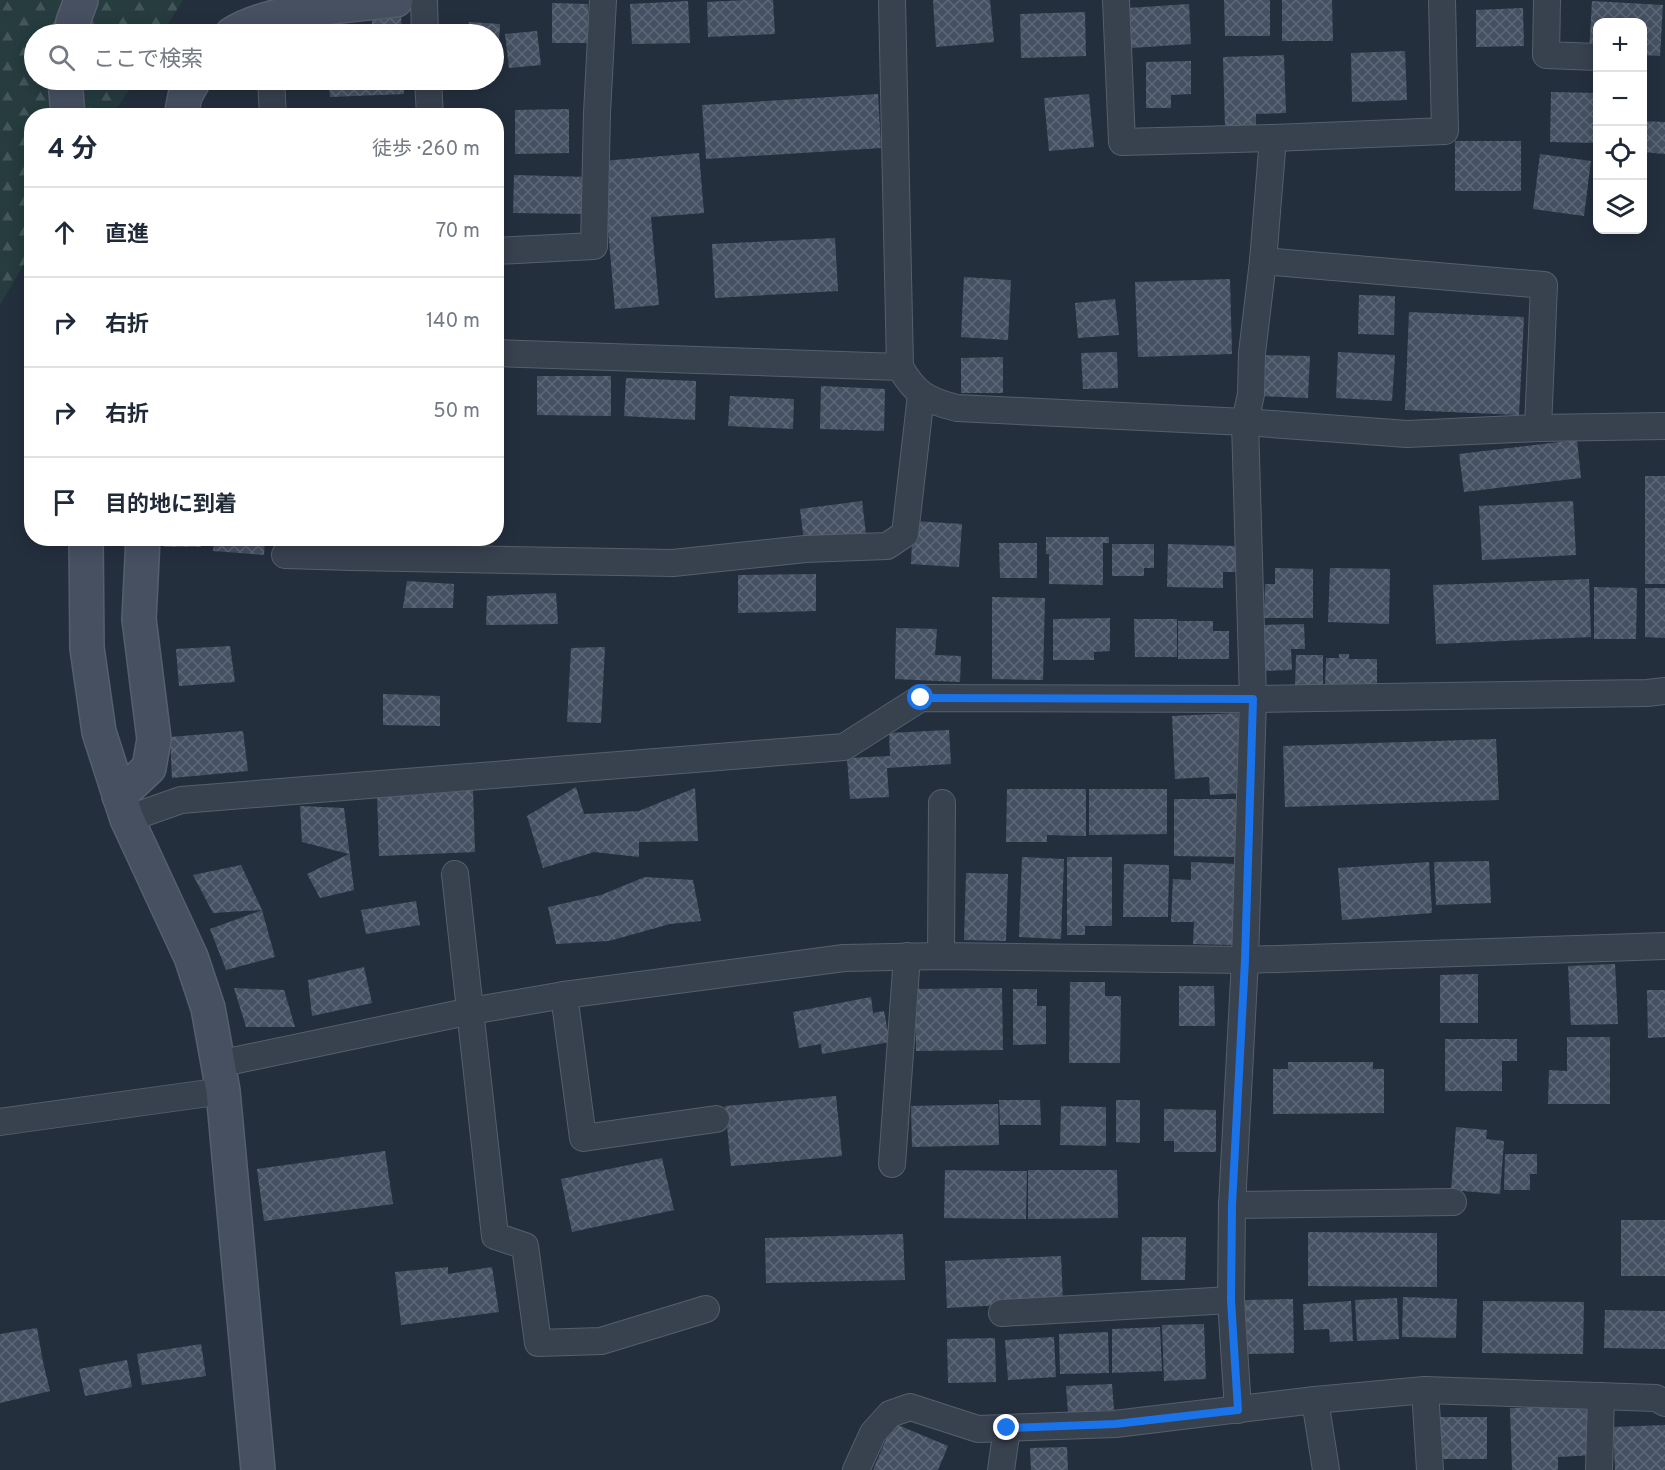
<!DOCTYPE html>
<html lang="ja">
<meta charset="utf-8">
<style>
body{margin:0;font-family:Overpass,"Noto Sans JP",sans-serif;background:#f2f2f3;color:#1f2937}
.controls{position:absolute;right:18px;top:18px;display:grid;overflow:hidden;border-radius:12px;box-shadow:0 3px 15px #0003}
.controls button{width:54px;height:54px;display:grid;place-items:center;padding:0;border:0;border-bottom:2px solid #e0e1e3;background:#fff;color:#1f2937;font:30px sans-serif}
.stop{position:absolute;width:18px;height:18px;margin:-14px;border:4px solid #1a73e8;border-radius:50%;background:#fff}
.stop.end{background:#1a73e8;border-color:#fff;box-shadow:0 2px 6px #0008}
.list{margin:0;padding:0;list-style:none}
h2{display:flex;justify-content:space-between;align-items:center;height:78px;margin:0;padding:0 24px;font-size:26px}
h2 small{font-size:20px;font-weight:400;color:#747a83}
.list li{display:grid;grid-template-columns:39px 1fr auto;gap:18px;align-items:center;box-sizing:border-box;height:90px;padding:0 24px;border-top:2px solid #e0e1e3}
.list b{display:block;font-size:22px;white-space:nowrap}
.list em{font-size:20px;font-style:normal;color:#747a83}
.icon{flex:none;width:33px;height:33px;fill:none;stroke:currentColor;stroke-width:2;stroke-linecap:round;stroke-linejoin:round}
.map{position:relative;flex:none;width:1665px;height:1470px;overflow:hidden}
.search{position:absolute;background:#fff;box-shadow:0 3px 15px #0003;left:24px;top:24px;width:480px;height:66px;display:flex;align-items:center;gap:15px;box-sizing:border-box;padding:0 21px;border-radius:33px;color:#747a83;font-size:22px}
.panel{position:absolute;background:#fff;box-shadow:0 3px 15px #0003;left:24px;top:108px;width:480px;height:438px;border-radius:24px}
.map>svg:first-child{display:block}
</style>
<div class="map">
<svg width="1665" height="1470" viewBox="0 0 1665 1470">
<defs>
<pattern id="forest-firs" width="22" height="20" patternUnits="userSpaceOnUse" patternTransform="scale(1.5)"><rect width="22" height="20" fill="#263c3f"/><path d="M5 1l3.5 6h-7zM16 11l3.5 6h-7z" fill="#435659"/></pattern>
<pattern id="building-cross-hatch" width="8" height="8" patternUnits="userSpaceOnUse" patternTransform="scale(1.5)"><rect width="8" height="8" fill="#455162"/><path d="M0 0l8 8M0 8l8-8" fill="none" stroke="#5d6877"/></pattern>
</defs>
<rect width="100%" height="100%" fill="#242f3e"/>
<polygon fill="url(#forest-firs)" points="0,0 183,0 162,34 34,34 34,80 135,80 113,115 32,116 31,252 0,305"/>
<g fill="url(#building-cross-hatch)">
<polygon points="746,0 773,0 775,34 708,37 707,2"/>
<polygon points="933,0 990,0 994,42 936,47"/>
<polygon points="1224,0 1270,0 1270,36 1225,36"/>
<polygon points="1282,0 1332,0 1333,41 1282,41"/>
<polygon points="688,1 690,43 632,44 630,4"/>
<polygon points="1592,1 1663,5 1660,56 1642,55 1642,22 1598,22 1598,52 1589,52"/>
<polygon points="552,3 588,4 588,43 552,43"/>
<polygon points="1189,4 1191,44 1131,48 1128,8"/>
<polygon points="1523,8 1524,46 1476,47 1476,10"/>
<polygon points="1085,12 1086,56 1021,58 1020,14"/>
<polygon points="401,14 402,34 328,34 327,32 372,30 372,16"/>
<polygon points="469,22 500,24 498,58 494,58 494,34 468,34"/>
<polygon points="537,31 541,65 509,68 505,34"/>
<polygon points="1405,51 1407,100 1352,102 1351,53"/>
<polygon points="1284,55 1286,113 1256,114 1256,126 1225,127 1223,57"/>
<polygon points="1191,61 1191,94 1171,95 1171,108 1146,108 1146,62"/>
<polygon points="276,80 317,80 317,82 276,83"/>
<polygon points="329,80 403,80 404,94 330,97"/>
<polygon points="1551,92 1598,93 1598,143 1550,142"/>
<polygon points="878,94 881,148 706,159 702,105"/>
<polygon points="1089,94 1094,147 1049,151 1044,98"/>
<polygon points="569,109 569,153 515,154 515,110"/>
<polygon points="1643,121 1665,122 1665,154 1642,152"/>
<rect x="1455" y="141" width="66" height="50"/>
<polygon points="699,153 704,213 651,217 659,305 615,309 602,161"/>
<polygon points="1540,154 1591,161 1584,216 1533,209"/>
<polygon points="514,175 590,177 589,214 513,213"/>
<polygon points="835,238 838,291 715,298 712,244"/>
<polygon points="964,277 1011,280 1008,340 961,337"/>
<polygon points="1230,279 1232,354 1138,357 1135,282"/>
<polygon points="1359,295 1395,296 1394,335 1358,334"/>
<polygon points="1115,299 1119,335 1078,338 1075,303"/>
<polygon points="1409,312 1524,317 1519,415 1405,410"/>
<polygon points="1117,352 1118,388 1083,389 1081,353"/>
<polygon points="1338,352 1395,355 1392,401 1336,398"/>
<polygon points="1260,355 1310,356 1308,398 1259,396"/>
<polygon points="1003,357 1003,393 961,393 961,358"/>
<polygon points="537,376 611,376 611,416 537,415"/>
<polygon points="626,378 696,381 695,420 624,416"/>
<polygon points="821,386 885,389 884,431 820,429"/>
<polygon points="730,396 794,399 793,429 728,426"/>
<polygon points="1577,440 1581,478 1464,492 1459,454"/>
<rect x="1645" y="476" width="20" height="108"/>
<polygon points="862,501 867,542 805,549 800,509"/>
<polygon points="1573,501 1576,555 1482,560 1479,506"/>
<polygon points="913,521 962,524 959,567 911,564"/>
<polygon points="1046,537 1109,537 1109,543 1103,543 1103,585 1049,584 1049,554 1046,554"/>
<polygon points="164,538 202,538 201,547 164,547"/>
<polygon points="214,538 265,538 264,555 213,551"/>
<polygon points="999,543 1037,543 1037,578 1000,578"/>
<polygon points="1112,544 1154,544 1154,568 1144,568 1144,576 1112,576"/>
<polygon points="1168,544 1236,546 1236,572 1223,572 1223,588 1167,587"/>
<polygon points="1275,568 1313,569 1313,618 1264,618 1265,584 1275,584"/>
<polygon points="1330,568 1390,569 1389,624 1328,622"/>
<polygon points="816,574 816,611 738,613 738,575"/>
<polygon points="1589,579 1591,637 1436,644 1433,585"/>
<polygon points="407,581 454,584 453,608 403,608"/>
<polygon points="1594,587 1637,588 1636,639 1594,639"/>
<polygon points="1645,588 1665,588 1665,638 1645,637"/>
<polygon points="556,593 558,624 486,625 487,596"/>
<polygon points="992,597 1045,598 1043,680 992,679"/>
<polygon points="1110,618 1110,651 1094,652 1094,660 1053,660 1053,619"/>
<polygon points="1134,619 1177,619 1177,657 1135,657"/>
<polygon points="1178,621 1213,621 1213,631 1229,631 1229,659 1178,659"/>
<polygon points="1304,624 1305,649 1291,649 1292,670 1260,671 1259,625"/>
<polygon points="896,628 937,629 935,655 961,656 960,682 895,679"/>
<polygon points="230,646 235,682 179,686 176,649"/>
<polygon points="605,647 601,723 567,722 571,648"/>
<polygon points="1339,654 1349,654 1349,659 1377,659 1377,686 1325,685 1326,658 1339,658"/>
<polygon points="1296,655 1323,655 1323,687 1295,686"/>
<polygon points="383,694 440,696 440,726 383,725"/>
<polygon points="1238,713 1242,793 1210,795 1209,777 1175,779 1172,716"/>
<polygon points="949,730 951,764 887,768 889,797 850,799 847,758 890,756 889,733"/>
<polygon points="243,731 248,771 172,778 170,737"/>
<polygon points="1496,739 1499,800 1285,807 1283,746"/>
<polygon points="576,787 584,814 639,811 695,788 698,841 639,842 639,857 594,852 543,868 527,816"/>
<polygon points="1007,789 1086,789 1086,836 1047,835 1047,842 1006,842"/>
<polygon points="1089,789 1167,789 1167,834 1089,835"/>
<polygon points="473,790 475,852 379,856 377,793"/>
<polygon points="1174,799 1240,799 1240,857 1174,856"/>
<polygon points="300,806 344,808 354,890 320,898 307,874 349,854 302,842"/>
<polygon points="1022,857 1064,859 1061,939 1019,937"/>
<polygon points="1067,857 1112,857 1112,926 1085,926 1085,935 1067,935"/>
<polygon points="1489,861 1491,903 1436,905 1434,862"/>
<polygon points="1191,862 1237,864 1233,945 1193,944 1194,922 1171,922 1173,879 1191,880"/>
<polygon points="1429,862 1432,913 1342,920 1338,868"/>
<polygon points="1124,864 1169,865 1168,917 1123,917"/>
<polygon points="241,865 262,910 213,913 193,875"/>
<polygon points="966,873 1008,874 1006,941 964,940"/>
<polygon points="645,877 693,880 701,921 670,924 609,941 556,944 548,907 601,895"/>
<polygon points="416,901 420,925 366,934 361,910"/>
<polygon points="262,910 275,957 226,970 210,929"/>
<polygon points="1615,964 1618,1024 1571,1025 1568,966"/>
<polygon points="364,967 372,1003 312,1016 308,980"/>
<polygon points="1478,974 1478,1023 1440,1023 1440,975"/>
<polygon points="1070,982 1105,982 1105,996 1121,996 1120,1063 1069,1063"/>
<polygon points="1179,986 1214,986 1215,1026 1179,1026"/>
<polygon points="234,988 284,990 295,1027 246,1027"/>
<polygon points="1002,988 1003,1050 916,1051 915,989"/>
<polygon points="1013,989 1037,989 1037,1006 1046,1006 1046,1044 1013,1045"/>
<polygon points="1647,990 1665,990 1665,1037 1648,1038"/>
<polygon points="871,997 873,1013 884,1011 890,1042 822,1054 821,1044 799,1048 793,1012"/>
<polygon points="1567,1037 1610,1037 1610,1104 1548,1104 1549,1070 1567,1071"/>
<polygon points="1445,1039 1517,1039 1517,1061 1502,1061 1502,1091 1445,1091"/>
<polygon points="1288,1062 1373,1062 1373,1069 1384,1069 1384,1113 1273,1114 1273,1069 1288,1069"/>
<polygon points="836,1096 842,1156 731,1166 725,1106"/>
<polygon points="999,1100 1040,1100 1041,1125 1000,1125"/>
<polygon points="1116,1100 1140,1100 1140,1143 1116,1142"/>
<polygon points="998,1104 999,1145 912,1147 911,1106"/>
<polygon points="1061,1106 1106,1107 1106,1146 1060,1145"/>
<polygon points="1164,1109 1216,1110 1216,1152 1174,1152 1174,1141 1164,1141"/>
<polygon points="1456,1127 1487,1130 1486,1139 1504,1141 1500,1194 1451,1190"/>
<polygon points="385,1151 393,1204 264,1221 257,1169"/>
<polygon points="1505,1154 1537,1154 1537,1174 1530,1174 1530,1190 1504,1190"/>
<polygon points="662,1158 674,1210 572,1232 561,1179"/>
<polygon points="945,1170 1027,1171 1026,1219 944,1218"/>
<polygon points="1028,1170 1117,1170 1118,1218 1028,1219"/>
<rect x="1621" y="1220" width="44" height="56"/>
<polygon points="1308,1232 1437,1233 1437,1287 1308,1286"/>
<polygon points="903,1234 905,1280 766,1283 765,1238"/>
<polygon points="1142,1237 1186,1237 1185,1280 1141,1280"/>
<polygon points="1061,1256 1063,1302 947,1308 945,1261"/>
<polygon points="448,1267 448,1274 492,1267 499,1312 401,1325 395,1272"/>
<polygon points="1403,1297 1457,1299 1456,1338 1402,1337"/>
<polygon points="1397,1298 1399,1339 1357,1341 1355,1300"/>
<polygon points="1293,1299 1294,1353 1246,1354 1245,1300"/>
<polygon points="1351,1301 1353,1341 1330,1342 1329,1329 1304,1330 1303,1304"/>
<polygon points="1483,1301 1584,1302 1583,1354 1482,1353"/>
<polygon points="1605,1310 1665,1311 1665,1349 1604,1348"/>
<polygon points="1204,1324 1206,1379 1164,1381 1162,1325"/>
<polygon points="1160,1327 1162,1371 1112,1373 1112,1329"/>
<polygon points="37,1328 43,1362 50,1391 0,1403 0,1334"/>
<polygon points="1108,1332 1109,1373 1060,1374 1059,1334"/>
<polygon points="1054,1337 1056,1377 1008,1380 1005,1340"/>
<polygon points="995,1338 996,1382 948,1383 947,1339"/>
<polygon points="201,1344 206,1376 142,1385 137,1354"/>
<polygon points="127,1360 132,1387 85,1396 79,1369"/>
<polygon points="1112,1384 1114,1410 1068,1413 1066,1386"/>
<polygon points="1592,1405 1594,1455 1558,1457 1558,1470 1512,1470 1510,1408"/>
<rect x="1435" y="1417" width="52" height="42"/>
<polygon points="893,1423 948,1446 938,1470 873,1470"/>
<polygon points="1665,1425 1665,1470 1615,1470 1613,1427"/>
<polygon points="1067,1447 1068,1470 1031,1470 1030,1448"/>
</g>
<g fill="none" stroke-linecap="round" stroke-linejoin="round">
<g stroke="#565f6c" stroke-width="28">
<g id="street">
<polyline points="424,0 425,34"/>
<path d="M892 0 900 367C915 394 928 401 957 408L1245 422 1407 434 1538 428 1665 426"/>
<polyline points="1116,0 1122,142 1273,138"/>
<polyline points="1547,0 1546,55 1598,57"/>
<polyline points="271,80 273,116"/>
<polyline points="428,80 430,116"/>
<polyline points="496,251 594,246 597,113 603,0"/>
<polyline points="1263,261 1544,285 1538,428"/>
<polyline points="496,353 900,367"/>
<polyline points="285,555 352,557 353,538"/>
<polyline points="352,557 673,563 805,549 887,546 905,534 921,395"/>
<polyline points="127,819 181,800 844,747 921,698 1253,699 1647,693 1665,691"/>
<polyline points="455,874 495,1236 525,1246 538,1343 601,1341 706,1309"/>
<polyline points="941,956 942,803"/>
<polyline points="564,995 583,1138 716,1119"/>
<polyline points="218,1064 471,1011 564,995 844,958 941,956 1245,960 1665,946"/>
<polyline points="0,1122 223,1091"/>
<polyline points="892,1164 907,956"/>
<polyline points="1232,1205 1453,1202"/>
<polyline points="1002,1313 1231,1300"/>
<polyline points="1425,1390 1430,1470"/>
<polyline points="1315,1400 1425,1390 1656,1398 1665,1403"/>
<polyline points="1238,1410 1231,1300 1232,1205 1245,960 1253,699 1245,422 1251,394 1252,353 1263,261 1273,138 1445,131 1442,0"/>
<polyline points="856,1470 873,1433 890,1414 910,1407 978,1429 1115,1424 1315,1400 1326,1470"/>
<polyline points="1001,1470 1007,1428"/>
<polyline points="1599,1470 1601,1396"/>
</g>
</g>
<g stroke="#565f6c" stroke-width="36">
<g id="secondary">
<polyline points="71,34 73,22 81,0"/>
<path d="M232 34C272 9 348 6 396 0"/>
<polyline points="65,80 68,116"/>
<polyline points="181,116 185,96 194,80"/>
<polyline points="86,538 87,648 99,732 127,819 191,957 208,1008 223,1091 258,1470"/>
<polyline points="119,796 149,768 154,739 139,619 143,538"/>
</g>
</g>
<use href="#street" stroke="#38414e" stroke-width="26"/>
<use href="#secondary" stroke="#465061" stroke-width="33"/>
</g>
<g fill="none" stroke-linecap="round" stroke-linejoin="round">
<polyline stroke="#1a73e8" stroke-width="8" points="921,698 1253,699 1245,960 1232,1206 1231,1300 1238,1410 1115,1424 1007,1428"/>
</g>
</svg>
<div class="controls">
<button>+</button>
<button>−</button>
<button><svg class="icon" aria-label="locate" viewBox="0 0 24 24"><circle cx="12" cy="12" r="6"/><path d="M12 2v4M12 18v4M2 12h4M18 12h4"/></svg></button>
<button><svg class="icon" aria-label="layers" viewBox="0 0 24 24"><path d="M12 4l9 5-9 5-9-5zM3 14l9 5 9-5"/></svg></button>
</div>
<div class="stop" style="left:921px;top:698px"></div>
<div class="stop end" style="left:1007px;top:1428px"></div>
<div class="search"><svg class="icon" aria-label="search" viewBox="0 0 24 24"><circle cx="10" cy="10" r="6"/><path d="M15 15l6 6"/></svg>ここで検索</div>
<section class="panel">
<h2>4 分<small>徒歩 · 260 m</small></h2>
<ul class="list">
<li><svg class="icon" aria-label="ahead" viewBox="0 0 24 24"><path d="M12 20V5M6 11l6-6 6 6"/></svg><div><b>直進</b></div><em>70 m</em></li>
<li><svg class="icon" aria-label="right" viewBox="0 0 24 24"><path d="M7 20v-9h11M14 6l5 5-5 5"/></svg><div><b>右折</b></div><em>140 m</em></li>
<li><svg class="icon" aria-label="right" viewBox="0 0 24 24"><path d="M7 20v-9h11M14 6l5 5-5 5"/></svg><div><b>右折</b></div><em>50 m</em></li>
<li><svg class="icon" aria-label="arrive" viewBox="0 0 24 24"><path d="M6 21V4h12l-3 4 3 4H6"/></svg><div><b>目的地に到着</b></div></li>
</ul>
</section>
</div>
